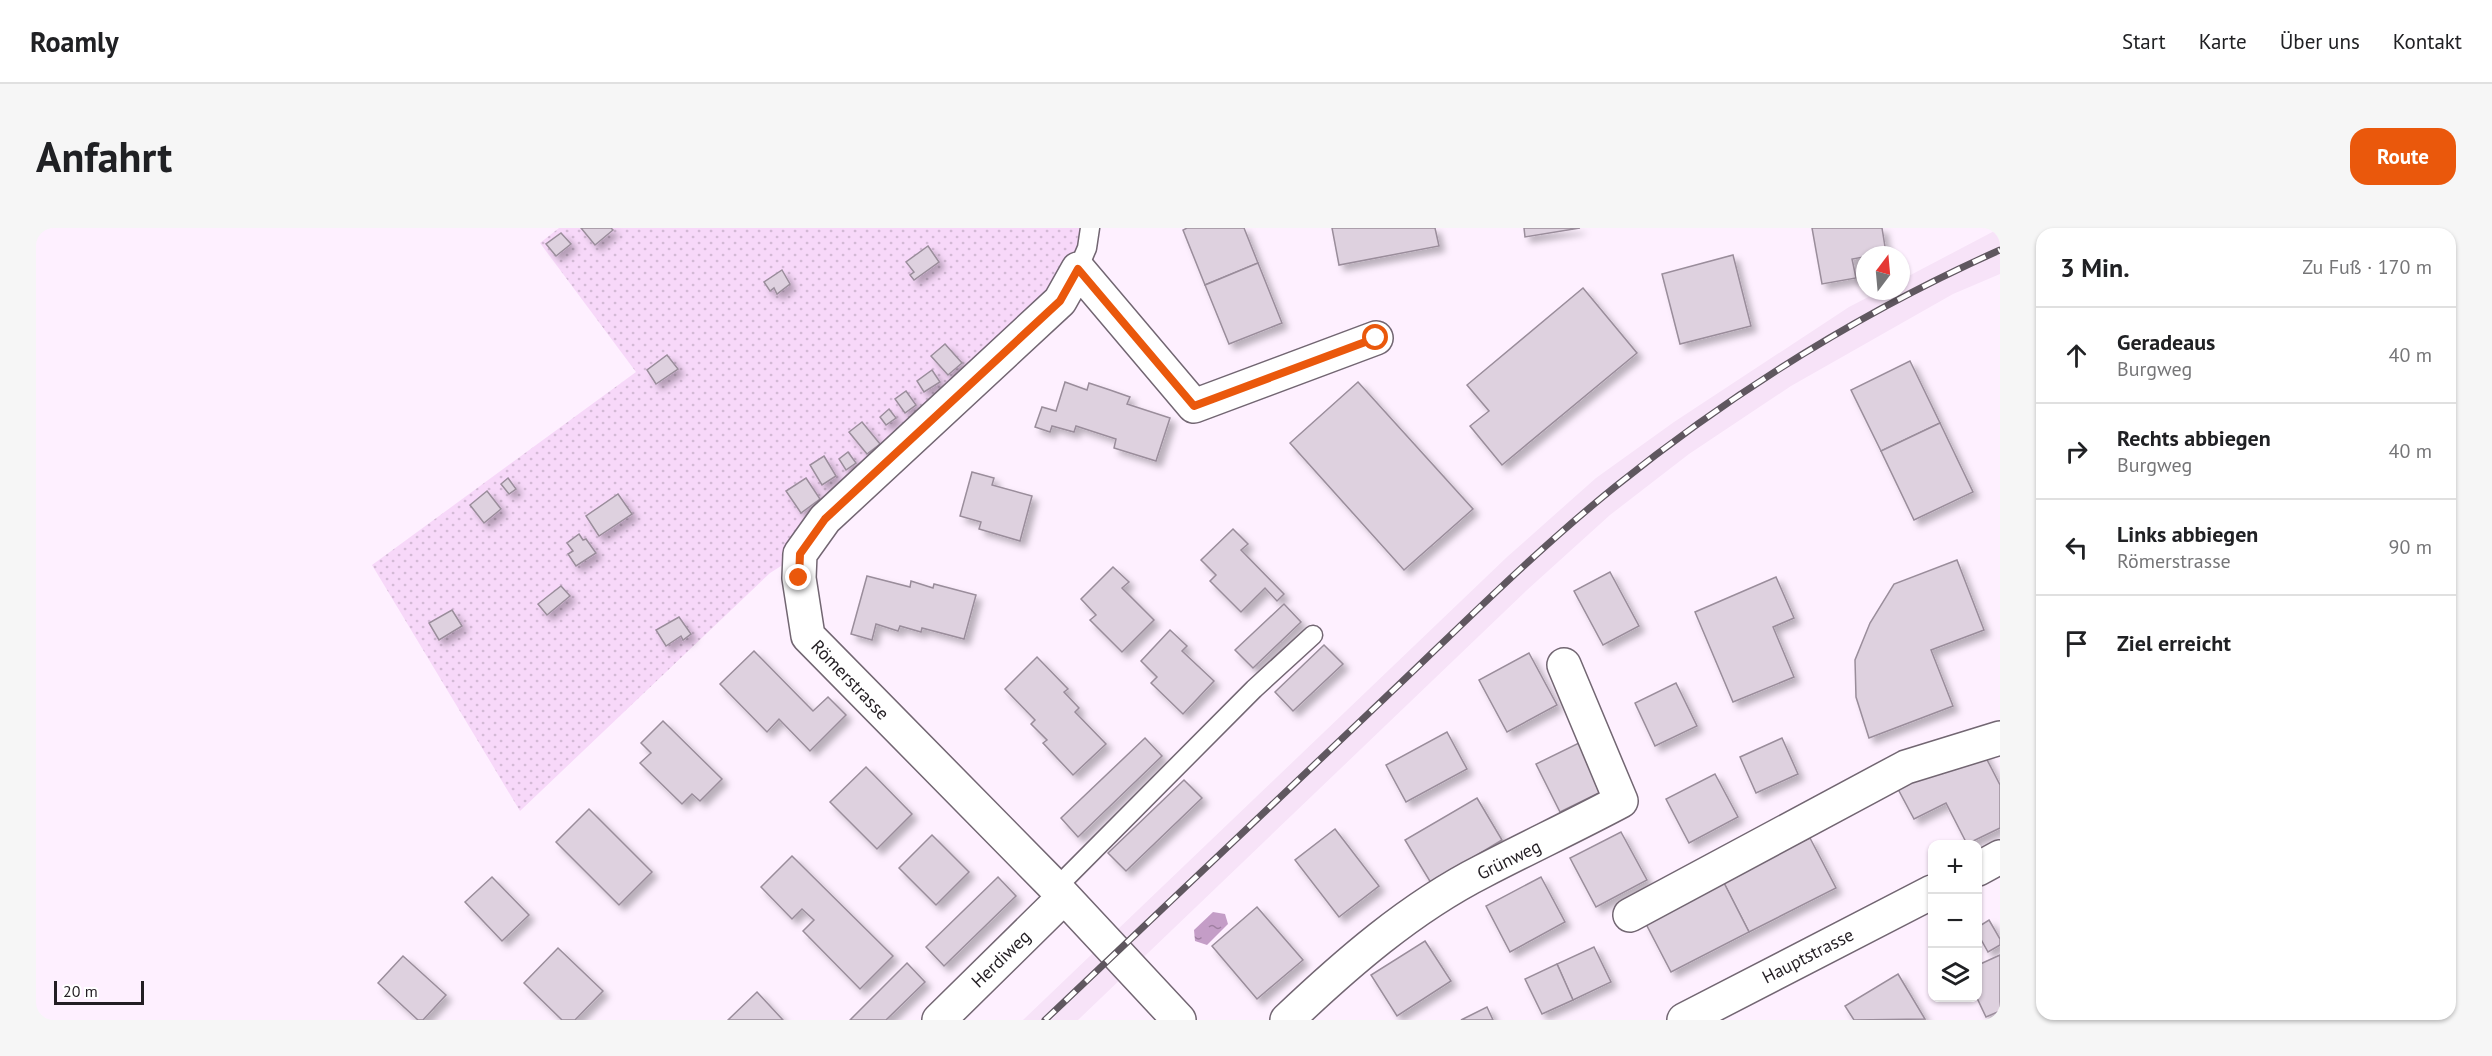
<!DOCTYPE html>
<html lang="de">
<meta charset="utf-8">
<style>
body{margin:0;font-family:"PT Sans",sans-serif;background:#f6f6f6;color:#202124}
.controls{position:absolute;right:18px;bottom:18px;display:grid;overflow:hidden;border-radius:12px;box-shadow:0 2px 4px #0004}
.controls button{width:54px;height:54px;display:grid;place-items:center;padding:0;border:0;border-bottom:2px solid #e0e0e0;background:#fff;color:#202124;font:30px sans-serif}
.compass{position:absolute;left:1820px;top:18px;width:54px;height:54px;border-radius:50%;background:#fff;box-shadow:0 2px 4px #0004;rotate:16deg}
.scale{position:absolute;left:18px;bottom:15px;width:90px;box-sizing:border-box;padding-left:6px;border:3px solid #231e23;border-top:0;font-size:16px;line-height:21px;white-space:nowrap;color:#231e23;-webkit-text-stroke:4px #fff;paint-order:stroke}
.stop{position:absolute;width:18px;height:18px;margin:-14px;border:4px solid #ea580c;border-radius:50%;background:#fff}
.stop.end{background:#ea580c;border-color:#fff;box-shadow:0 2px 6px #0008}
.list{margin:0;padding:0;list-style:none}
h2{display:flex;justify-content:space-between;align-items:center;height:78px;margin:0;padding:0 24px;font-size:26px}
h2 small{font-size:20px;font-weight:400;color:#757577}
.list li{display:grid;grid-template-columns:39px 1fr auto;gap:18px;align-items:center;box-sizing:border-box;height:96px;padding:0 24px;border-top:2px solid #e0e0e0}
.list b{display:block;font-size:22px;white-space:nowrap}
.list p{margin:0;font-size:20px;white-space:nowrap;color:#757577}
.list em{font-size:20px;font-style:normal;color:#757577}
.icon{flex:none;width:33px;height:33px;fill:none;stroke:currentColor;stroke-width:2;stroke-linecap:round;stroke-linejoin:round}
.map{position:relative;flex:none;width:1964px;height:792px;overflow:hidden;border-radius:18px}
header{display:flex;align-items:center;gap:36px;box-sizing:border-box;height:84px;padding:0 30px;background:#fff;border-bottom:2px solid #e0e0e0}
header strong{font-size:28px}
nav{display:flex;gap:33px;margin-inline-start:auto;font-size:21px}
.intro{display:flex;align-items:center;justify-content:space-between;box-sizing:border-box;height:144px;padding:0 36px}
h1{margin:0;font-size:42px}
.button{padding:15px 27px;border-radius:18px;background:#ea580c;color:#fff;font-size:21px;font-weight:700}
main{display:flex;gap:36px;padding:0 36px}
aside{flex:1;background:#fff;border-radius:18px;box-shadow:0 2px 4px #0004}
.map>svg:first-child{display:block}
</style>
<header>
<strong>Roamly</strong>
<nav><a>Start</a><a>Karte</a><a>Über uns</a><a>Kontakt</a></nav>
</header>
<div class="intro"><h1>Anfahrt</h1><a class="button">Route</a></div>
<main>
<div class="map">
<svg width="1964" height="792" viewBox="0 0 1964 792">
<defs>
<pattern id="grass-dots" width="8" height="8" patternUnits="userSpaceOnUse" patternTransform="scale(1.5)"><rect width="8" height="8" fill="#f7d8f9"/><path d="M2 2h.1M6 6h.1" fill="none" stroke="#d3b9d5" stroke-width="1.8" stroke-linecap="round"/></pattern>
<pattern id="water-ripples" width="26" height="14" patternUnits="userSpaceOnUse" patternTransform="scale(1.5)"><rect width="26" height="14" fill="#c49dc7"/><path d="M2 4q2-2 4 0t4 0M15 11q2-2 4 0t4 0" fill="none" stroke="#9f7fa1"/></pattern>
<filter id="shadow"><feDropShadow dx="5.5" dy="5.5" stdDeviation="3" flood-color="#0004"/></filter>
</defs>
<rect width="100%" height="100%" fill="#fef0ff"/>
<polygon fill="#f7e3f8" points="1964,0 1964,46 1917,66 1755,158 1653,226 1574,287 1491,362 1042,792 987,792 1471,329 1560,250 1638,194 1813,79 1844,63 1865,63 1865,52"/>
<polygon fill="url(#grass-dots)" points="523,0 1054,0 1051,20 764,326 734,345 484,583 336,337 600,144 504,15"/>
<polygon fill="url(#water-ripples)" points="1177,684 1189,686 1192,696 1171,717 1159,713 1158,702"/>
<g fill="#ded1df" stroke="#9a8d9b" stroke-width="1.5" filter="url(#shadow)">
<polygon points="545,0 575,0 577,2 559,17"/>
<polygon points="1151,0 1208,0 1222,35 1169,57 1147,2"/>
<polygon points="1296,0 1399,0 1403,18 1303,37"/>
<polygon points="1488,0 1544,0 1489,9"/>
<polygon points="1776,0 1846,0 1850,25 1816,31 1820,50 1786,56"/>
<polygon points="525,5 535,16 520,28 510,16"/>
<polygon points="892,18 903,34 878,52 874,47 878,44 870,34"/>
<polygon points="1697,27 1715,98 1644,116 1626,46"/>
<polygon points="1222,35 1246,95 1193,116 1169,57"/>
<polygon points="746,42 754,56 741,66 738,60 734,63 728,54"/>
<polygon points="1547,60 1601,125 1466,237 1434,198 1453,183 1431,157"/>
<polygon points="909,116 926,135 912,147 895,128"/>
<polygon points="631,127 642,141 620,156 611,142"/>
<polygon points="1874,133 1904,195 1845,223 1815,162"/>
<polygon points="896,142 904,154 888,164 881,153"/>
<polygon points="1029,154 1051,162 1053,155 1074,162 1094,169 1091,176 1134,190 1120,233 1078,220 1080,211 1040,198 1038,204 1016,198 1014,204 999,199 1006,179 1020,183"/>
<polygon points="1322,154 1437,281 1368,342 1254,215"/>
<polygon points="870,163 880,177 869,185 859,171"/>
<polygon points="853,181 860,190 850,197 844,189"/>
<polygon points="826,194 844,216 831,226 813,204"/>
<polygon points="1904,195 1937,264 1878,292 1845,223"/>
<polygon points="812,224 820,235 810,242 803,231"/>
<polygon points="788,228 800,248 786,257 774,237"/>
<polygon points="936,244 958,250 956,257 996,268 984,313 943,301 945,294 924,288"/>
<polygon points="472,250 480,261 473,266 465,256"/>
<polygon points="770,250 784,271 765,285 750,263"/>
<polygon points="451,263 465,281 448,295 434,277"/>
<polygon points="582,266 596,286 563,308 550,288"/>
<polygon points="1197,301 1212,316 1205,322 1248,366 1241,373 1229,360 1205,384 1174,353 1180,347 1165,332"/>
<polygon points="543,306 547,312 550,311 560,325 540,338 532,326 537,323 531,315"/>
<polygon points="1921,332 1948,402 1895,422 1917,478 1833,510 1820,469 1819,432 1834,395 1858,356"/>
<polygon points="1077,339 1093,354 1086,360 1118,392 1086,424 1054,392 1060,387 1045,371"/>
<polygon points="1574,344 1603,398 1567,417 1538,363"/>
<polygon points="831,348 874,359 875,353 897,360 898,356 940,367 928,411 886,400 885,404 864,398 862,403 840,396 836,412 815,406"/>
<polygon points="1740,349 1758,390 1737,399 1758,449 1697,474 1659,384"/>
<polygon points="525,358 534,368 511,387 502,376"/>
<polygon points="1248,376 1265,394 1217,440 1199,422"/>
<polygon points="416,382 426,398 403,412 393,395"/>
<polygon points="643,389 655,406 647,412 645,408 630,418 620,402"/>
<polygon points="1134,402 1151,418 1146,423 1178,453 1147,486 1115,455 1121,449 1105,433"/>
<polygon points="1288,417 1307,436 1257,483 1239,464"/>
<polygon points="718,423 777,483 792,469 810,487 774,523 743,491 731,504 684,456"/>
<polygon points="1493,425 1521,477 1471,504 1443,452"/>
<polygon points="1001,429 1032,461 1028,464 1043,480 1039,484 1070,516 1037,547 1007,515 1011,512 995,496 999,492 969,461"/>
<polygon points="1640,455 1661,498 1619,518 1599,475"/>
<polygon points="627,493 686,551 664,573 656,566 646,576 604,535 615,525 605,515"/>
<polygon points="1411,504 1431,541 1370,574 1350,537"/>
<polygon points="1109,510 1126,528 1042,609 1025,590"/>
<polygon points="1746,510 1762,546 1720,565 1704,529"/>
<polygon points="1547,513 1571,561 1524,584 1500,536"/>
<polygon points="1945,520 1964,557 1964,600 1931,616 1910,575 1878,591 1862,561"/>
<polygon points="830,539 876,586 841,621 794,574"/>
<polygon points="1679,546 1702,589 1653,615 1630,571"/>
<polygon points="1148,552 1166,570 1090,643 1072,625"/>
<polygon points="1441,570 1466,612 1395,655 1369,612"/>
<polygon points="553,581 616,644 583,677 520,614"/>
<polygon points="1299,601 1343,658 1303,689 1259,632"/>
<polygon points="1585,604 1611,652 1560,679 1534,630"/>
<polygon points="896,607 933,644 900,677 863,640"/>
<polygon points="1774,610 1800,660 1713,704 1687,653"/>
<polygon points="756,628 857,728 824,761 767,703 778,692 766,681 756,691 725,659"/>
<polygon points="456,649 493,687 466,713 429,674"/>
<polygon points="962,649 980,668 908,738 890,719"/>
<polygon points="1505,649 1529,694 1474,724 1450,678"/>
<polygon points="1687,653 1713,704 1635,744 1609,694"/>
<polygon points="1221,679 1267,732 1221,771 1176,718"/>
<polygon points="1953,692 1964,711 1964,717 1952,724 1942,706 1942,699"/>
<polygon points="1389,713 1415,753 1361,788 1335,747"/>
<polygon points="1558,719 1575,754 1537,772 1521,736"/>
<polygon points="522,720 567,763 539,792 526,792 488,755"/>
<polygon points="1964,727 1964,783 1950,789 1941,770 1942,737"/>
<polygon points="367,728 410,767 387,792 382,792 342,755"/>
<polygon points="871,735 889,754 850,792 814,792"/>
<polygon points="1521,736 1537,772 1506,786 1489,751"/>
<polygon points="1862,746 1889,791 1818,792 1809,778"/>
<polygon points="721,764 747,792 692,792"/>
<polygon points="1451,779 1457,792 1425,792"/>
</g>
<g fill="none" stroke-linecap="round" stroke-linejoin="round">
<g stroke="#726672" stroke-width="21">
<g id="lane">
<polyline points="1042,41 1051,20 1054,0"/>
<polyline points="1020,660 1218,461 1277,407"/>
</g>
</g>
<g stroke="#726672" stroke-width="36">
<g id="street">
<polyline points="1594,687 1870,539 1964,510"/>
<polyline points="903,792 1027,670"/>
<polyline points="1143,792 1020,660 772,408 763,350 764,326 789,291 1024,73 1042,41 1158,178 1340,110"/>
<path d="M1251 792C1310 736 1374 680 1447 643 1493 619 1540 597 1585 573L1528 437"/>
</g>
</g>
<g stroke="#726672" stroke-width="36">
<g id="secondary">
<polyline points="1942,641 1964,629"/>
<polyline points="1648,792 1896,664"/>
</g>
</g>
<use href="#lane" stroke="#fff" stroke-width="18"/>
<use href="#street" stroke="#fff" stroke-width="33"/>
<use href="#secondary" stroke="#fff" stroke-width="33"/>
<g stroke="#5f575f" stroke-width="7">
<path id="rail" d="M1009 792C1117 690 1225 587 1333 485 1414 409 1493 328 1580 258 1697 164 1827 83 1964 22"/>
</g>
<use href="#rail" stroke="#fff" stroke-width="4.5" stroke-dasharray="14" stroke-linecap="butt"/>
</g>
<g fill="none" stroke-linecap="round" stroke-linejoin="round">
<polyline stroke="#ea580c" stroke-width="8" points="763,350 764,326 789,291 1024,73 1042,41 1158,178 1340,110"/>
</g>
<g text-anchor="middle" stroke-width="5" stroke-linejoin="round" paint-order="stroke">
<g font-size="18" fill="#231e23" stroke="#fff">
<text transform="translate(814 452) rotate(46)" y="6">Römerstrasse</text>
<text transform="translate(1473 632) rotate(-26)" y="6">Grünweg</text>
<text transform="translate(1772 728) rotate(-27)" y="6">Hauptstrasse</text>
<text transform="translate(965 731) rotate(-44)" y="6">Herdiweg</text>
</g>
</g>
</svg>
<div class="controls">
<button>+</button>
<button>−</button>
<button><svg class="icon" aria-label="layers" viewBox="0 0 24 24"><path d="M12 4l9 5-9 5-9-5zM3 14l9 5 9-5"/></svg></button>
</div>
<svg class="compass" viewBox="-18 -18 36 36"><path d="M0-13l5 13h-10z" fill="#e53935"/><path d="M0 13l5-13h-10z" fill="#757577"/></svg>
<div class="scale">20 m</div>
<div class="stop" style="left:1340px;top:110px"></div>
<div class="stop end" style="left:763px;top:350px"></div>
</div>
<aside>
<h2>3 Min.<small>Zu Fuß · 170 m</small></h2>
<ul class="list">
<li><svg class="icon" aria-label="ahead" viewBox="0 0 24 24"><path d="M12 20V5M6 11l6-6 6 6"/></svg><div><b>Geradeaus</b><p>Burgweg</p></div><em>40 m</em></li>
<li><svg class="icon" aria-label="right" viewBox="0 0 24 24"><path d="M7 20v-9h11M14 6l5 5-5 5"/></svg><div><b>Rechts abbiegen</b><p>Burgweg</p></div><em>40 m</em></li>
<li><svg class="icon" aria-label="left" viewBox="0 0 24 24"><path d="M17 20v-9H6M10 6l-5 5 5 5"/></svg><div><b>Links abbiegen</b><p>Römerstrasse</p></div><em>90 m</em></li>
<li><svg class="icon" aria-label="arrive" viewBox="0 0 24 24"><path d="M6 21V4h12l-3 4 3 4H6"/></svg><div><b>Ziel erreicht</b></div></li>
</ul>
</aside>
</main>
